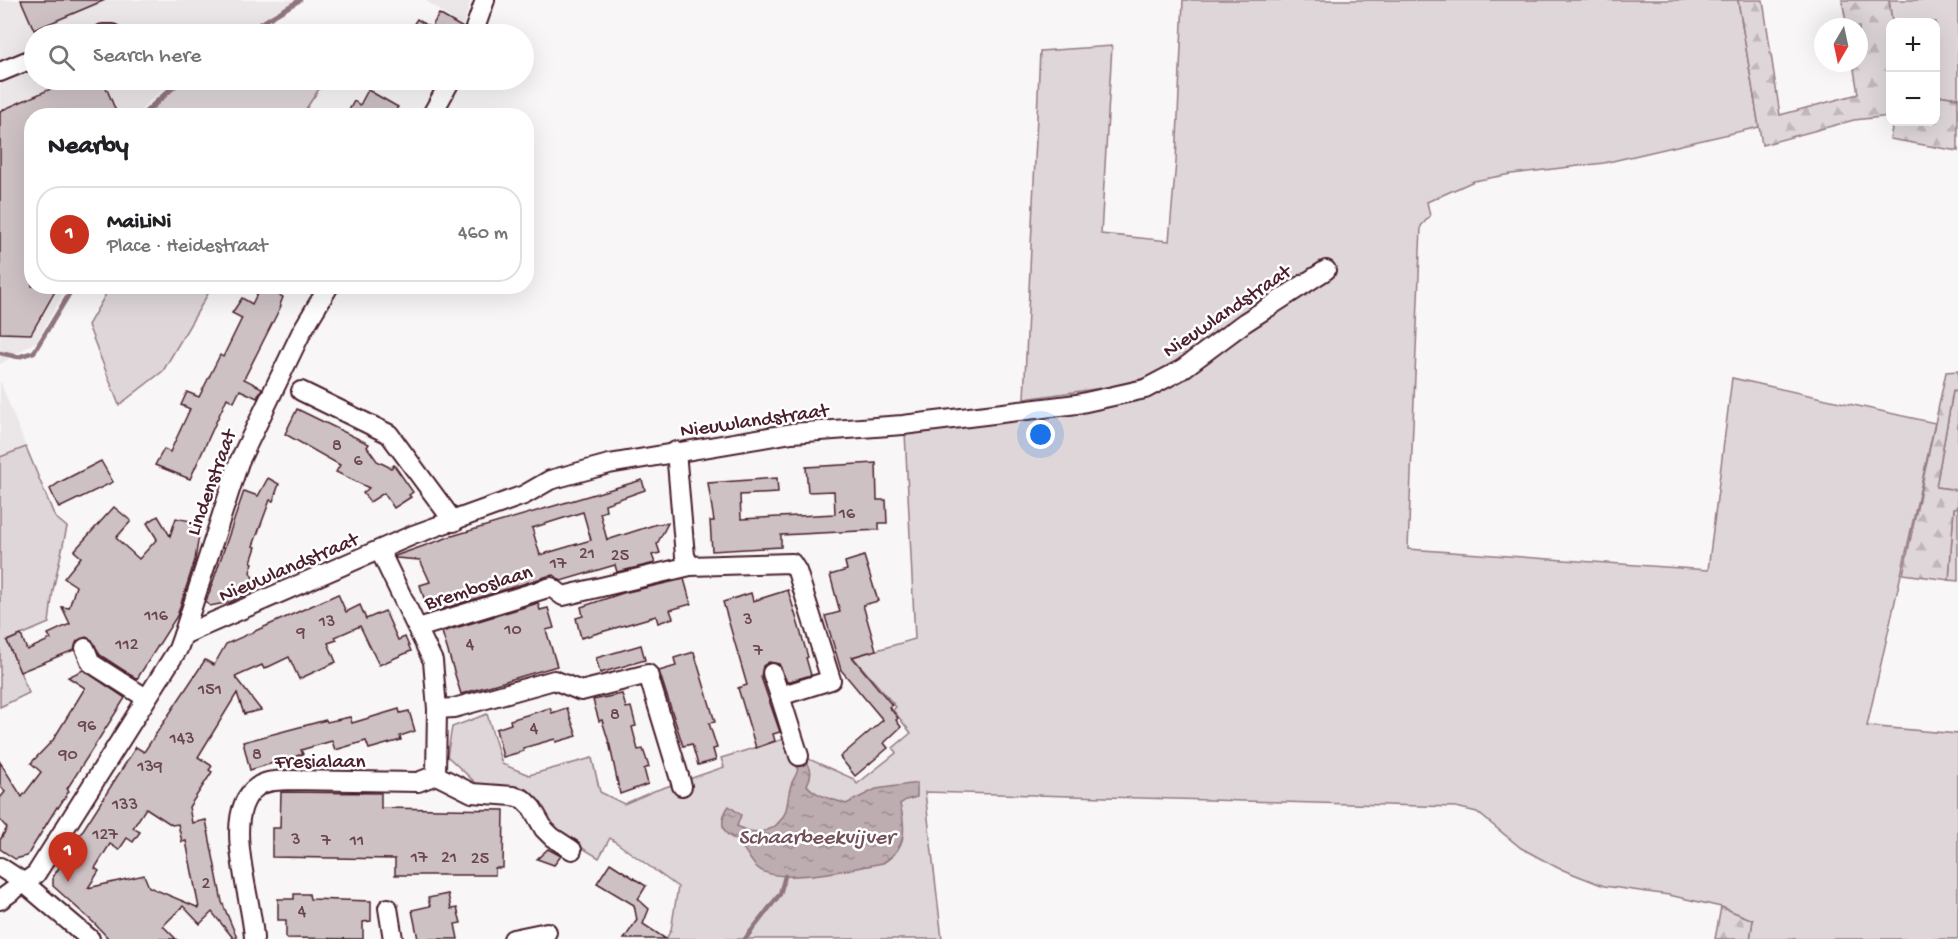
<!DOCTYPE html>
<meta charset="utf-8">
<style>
body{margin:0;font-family:"Gochi Hand",sans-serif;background:#f2f2f2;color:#202124}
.controls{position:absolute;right:18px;top:18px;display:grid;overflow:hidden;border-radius:12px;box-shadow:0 6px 24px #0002}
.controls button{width:54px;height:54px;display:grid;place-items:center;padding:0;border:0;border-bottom:2px solid #e0e0e0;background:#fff;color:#202124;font:30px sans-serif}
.compass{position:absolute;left:1814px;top:18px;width:54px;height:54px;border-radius:50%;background:#fff;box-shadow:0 6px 24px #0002;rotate:189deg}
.you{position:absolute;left:1041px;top:435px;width:21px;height:21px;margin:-15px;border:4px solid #fff;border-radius:50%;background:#1a73e8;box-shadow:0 0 0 9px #1a73e833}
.badge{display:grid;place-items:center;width:39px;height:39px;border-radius:50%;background:#c8321e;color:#fff;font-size:20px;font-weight:700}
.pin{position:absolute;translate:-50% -50px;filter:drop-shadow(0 2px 3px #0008)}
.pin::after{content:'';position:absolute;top:32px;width:21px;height:18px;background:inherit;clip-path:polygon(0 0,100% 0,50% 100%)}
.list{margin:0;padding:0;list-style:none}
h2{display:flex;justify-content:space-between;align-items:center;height:78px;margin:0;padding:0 24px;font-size:26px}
h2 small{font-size:20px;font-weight:400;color:#757577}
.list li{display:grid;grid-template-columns:39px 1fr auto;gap:18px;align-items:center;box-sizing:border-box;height:96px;margin:0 12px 12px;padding:0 12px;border:2px solid #e0e0e0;border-radius:24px}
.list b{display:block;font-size:22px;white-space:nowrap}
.list p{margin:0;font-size:20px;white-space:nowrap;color:#757577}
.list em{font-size:20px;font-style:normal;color:#757577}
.icon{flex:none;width:33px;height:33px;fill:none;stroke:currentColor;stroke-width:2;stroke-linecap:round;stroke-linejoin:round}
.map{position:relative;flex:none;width:1958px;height:939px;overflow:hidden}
.search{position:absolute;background:#fff;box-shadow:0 6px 24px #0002;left:24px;top:24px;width:510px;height:66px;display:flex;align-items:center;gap:15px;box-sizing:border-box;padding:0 21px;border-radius:33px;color:#757577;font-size:22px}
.panel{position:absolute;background:#fff;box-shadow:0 6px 24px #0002;left:24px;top:108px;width:510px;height:186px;border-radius:24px}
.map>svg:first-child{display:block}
</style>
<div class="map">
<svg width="1958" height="939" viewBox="0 0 1958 939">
<defs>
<pattern id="forest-firs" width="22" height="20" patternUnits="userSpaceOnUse" patternTransform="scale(1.5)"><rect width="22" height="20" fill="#ded6d9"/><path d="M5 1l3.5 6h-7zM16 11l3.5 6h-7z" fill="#c0b7ba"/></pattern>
<pattern id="water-ripples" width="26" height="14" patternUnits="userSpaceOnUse" patternTransform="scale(1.5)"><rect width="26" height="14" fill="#bdadb0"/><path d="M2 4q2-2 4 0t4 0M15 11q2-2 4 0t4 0" fill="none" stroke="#9c8c8f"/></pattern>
</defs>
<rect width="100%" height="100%" fill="#f8f6f7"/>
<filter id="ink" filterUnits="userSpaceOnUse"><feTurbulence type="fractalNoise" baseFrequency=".0167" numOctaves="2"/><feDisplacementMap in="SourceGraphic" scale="12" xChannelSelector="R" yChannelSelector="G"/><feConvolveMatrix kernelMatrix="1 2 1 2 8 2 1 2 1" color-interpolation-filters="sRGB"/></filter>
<g filter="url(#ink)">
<g fill="#ebe6e8">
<polygon points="0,0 295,0 237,34 34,34 34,80 176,80 148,102 137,115 32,116 32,286 67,287 37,341 0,364"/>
<polygon points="425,0 471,0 462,27"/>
<polygon points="0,381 26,447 0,457"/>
</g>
<g fill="#ded6d9" stroke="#947a82" stroke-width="1.5">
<polygon points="1183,0 1738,0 1759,127 1604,163 1511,174 1474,181 1427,202 1430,216 1421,226 1408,549 1708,570 1732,378 1935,423 1867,726 1958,734 1958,939 1750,939 1753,920 1721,907 1669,895 1604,886 1558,868 1521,848 1477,812 1456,807 925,792 942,939 666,939 671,930 678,887 610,838 599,858 554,831 530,798 478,785 447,756 452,727 487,714 502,764 529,775 592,758 600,792 624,804 654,791 724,767 721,758 787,738 804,757 854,779 857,784 896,753 893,748 911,733 893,710 896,707 853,657 915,639 905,432 1107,408 1155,393 1153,376 1109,387 1024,399 1040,51 1112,46 1101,234 1169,241 1176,162"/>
<polygon points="1889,0 1958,0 1958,98 1936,95 1936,22 1892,22"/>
<polygon points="184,80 318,80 323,83 302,115 297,115 289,111 286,116 146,115"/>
<polygon points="110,287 212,287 163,371 119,405 88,325"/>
<polygon points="1953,391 1958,392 1958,490 1936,487"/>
<polygon points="26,447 55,517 67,527 53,590 49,623 7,641 29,693 0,707 0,457"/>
<polygon points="1958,507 1958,581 1949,580 1954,508"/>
</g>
<g fill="url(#forest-firs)" stroke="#947a82" stroke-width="1.5">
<polygon points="1738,0 1763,0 1780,115 1858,94 1853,63 1859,63 1859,27 1847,27 1842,0 1889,0 1892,22 1890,116 1854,120 1762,145"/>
<polygon points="1936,95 1958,98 1958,151 1890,139 1893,122 1936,122"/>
<polygon points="1958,371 1958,392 1953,391 1936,487 1958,490 1958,507 1954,508 1949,580 1903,574 1946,372"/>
<polygon points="1721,907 1753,920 1750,939 1715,939"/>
</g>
<path fill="url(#water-ripples)" stroke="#8f747b" stroke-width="1.5" d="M803 760C813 767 812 775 807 785 815 796 833 799 846 804L876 789 917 783V797L906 800 900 804C906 829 907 848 883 863 855 868 782 886 759 869 749 862 746 848 736 840 734 838 730 837 728 835 719 827 723 814 729 806L741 815 737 826C754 836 775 834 785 813 788 805 788 794 791 785 793 779 797 775 798 768L795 765Z"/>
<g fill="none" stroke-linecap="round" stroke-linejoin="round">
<g stroke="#8f747b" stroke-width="4.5">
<polyline points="243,34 300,0"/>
<polyline points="141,116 180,80"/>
<polyline points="0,353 18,357 34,352 74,286"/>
<polyline points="745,939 780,894 785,876"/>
</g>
</g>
<g fill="#cdc1c4" stroke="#4a1f2b" stroke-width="1.5" fill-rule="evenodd">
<polygon points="21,0 105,0 34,30"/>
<polygon points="439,14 463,28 462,34 407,34 417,19 431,28"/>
<polygon points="65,80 66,83 71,80 72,83 81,80 103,80 118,116 32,116 32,286 58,286 31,334 0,333 0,111 53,88 52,86"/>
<polygon points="368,90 398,107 392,116 346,116 354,101 360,105"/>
<polygon points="261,286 283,297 280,305 281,306 244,379 262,388 257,398 240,390 234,402 227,398 190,479 155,465 164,449 170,452 190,409 181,405 187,392 199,397 220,355 223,357 242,318 232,313 242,298 252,304"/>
<polygon points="297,409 369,444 367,447 377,461 391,468 394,465 413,492 409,495 411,497 394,508 384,493 370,502 363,493 369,488 336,472 340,465 285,434"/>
<polygon points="101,461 113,482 59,508 50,489 60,482"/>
<polygon points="876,463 877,500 886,500 887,523 879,523 879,530 781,535 781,547 712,551 710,521 714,521 708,483 777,478 778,493 740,495 741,519 835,514 834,491 808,492 806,467"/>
<polygon points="268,478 279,484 273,501 270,500 253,546 256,547 251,562 253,563 250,572 258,589 230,602 210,606 206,602 244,491 258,496"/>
<path d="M642 480 645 490 605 504 606 511 600 513 607 540 657 524 668 523 657 544 660 553 652 555 655 563 617 572 615 565 561 581 554 575 548 576 436 611 434 602 426 605 420 585 430 582 420 560 396 558 395 556 452 536ZM583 512 591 540 540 555 532 528Z"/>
<polygon points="114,507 131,521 116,538 139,559 157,539 147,523 158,516 170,536 176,518 201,523 195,560 177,616 137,679 100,655 92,640 86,637 77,641 74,650 20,672 7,641 21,635 27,650 51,639 48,634 70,624 62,607 69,608 76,586 64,578 81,557 74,551"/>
<polygon points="864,556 878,601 863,605 876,650 852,657 892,705 889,707 898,718 896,720 901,727 884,743 888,748 855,776 840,757 883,720 841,670 825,616 840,612 830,575 847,570 845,562"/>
<polygon points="684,579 691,604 670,610 673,618 658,623 656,616 581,638 576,618 583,616 581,607 623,593"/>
<polygon points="788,590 808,657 806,658 811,675 787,682 779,664 769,662 763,666 761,677 780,732 773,734 775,741 756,748 738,688 747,685 723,602 751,593 753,601"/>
<path d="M338 594 346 612 360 605 366 619 385 611 398 640 405 637 411 651 379 665 360 626 335 637 337 640 328 643 336 662 299 679 289 657 264 669 262 665 235 677 261 710 244 714 237 693 198 757 212 766 209 770 212 772 189 807 192 823 206 820 222 902 237 938 234 939 212 912 200 924 183 906 163 926 176 939H109L94 923 53 886V877L136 747 144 752 205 660 214 665 226 644ZM146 808 172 825 178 824 182 842 186 841 199 908 149 887 144 875 88 888 99 871 95 868 110 844 119 850 127 838 133 842 140 832 133 828Z"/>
<polygon points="538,603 540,610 548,608 554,628 546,630 557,666 461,694 442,632"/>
<polygon points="641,645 645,660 600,673 596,658"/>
<polygon points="694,652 715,722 709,723 717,748 713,749 716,760 698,765 692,744 683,746 659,671 676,666 674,658"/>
<polygon points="83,670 125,698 67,789 69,791 58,808 57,807 27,856 15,859 0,849 0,840 7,828 0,820 0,798 5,792 0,785 0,762 22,797 41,772 31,763 53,740 85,688 68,677"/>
<polygon points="622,694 626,708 631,707 636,726 632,727 638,750 643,749 649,767 644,769 648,784 620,794 610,746 602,720 599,721 593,700"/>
<polygon points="550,708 552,713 567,708 577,736 556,742 555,739 523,748 524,751 503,757 496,729 511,724 510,720"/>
<polygon points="399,709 400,713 409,711 415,731 400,736 401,740 369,749 366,741 335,750 332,741 301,750 303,754 250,770 243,742 326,720 327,722 350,717 352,723"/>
<polygon points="281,792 381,793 381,808 504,810 503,868 495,868 495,875 395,875 395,859 272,857 272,828 280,828"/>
<polygon points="548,849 561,856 554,865 537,859"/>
<polygon points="610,863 646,886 638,899 649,909 643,924 666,939 624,939 637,920 634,905 597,883"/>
<polygon points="294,894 309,894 310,899 371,901 371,921 363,922 363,939 286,938 286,920 278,920 278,899 294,899"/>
<polygon points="448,894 451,909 457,908 461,923 455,924 458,939 418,939 412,910 430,906 428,898"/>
</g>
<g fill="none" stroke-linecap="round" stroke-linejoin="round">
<g stroke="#4a1f2b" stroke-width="22">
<g id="minor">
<polyline points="103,34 112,34"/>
<polyline points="473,34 485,0"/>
<polyline points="0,72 34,58"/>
<polyline points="431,116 451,80"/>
<polyline points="301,391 389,434 454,522"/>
<polyline points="676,451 685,556 690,566 792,563 797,571 831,680 780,696 799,756"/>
<polyline points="380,551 433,661 437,709 436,775"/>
<polyline points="418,628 551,587 563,596 690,566"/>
<polyline points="183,635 413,535 524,495 550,480 609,464 792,433 903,425 1077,404 1145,389 1181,370 1244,323 1326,270"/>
<polyline points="85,648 91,663 146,698"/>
<polyline points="772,673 780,696"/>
<polyline points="437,709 454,708 554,680 581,691 648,674 682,786"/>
<polyline points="0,867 23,882 90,939"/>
<polyline points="0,900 36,874 178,649 183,635 239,462 302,331 329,286"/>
<polyline points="388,908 393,939"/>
<path d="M254 939C253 899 219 813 257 787 266 780 277 781 288 780L418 782 436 775 472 793 513 796 523 799 532 808 544 829 552 837 572 850"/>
<polyline points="513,939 547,932"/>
</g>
</g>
<use href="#minor" stroke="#fff" stroke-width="18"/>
</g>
</g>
<g text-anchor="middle" stroke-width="5" stroke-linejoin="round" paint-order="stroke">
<g font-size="18" fill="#6b4851">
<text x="337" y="450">8</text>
<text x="358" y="465">6</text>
<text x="847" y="518">16</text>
<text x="587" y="558">21</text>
<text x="620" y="560">25</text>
<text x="558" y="568">17</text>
<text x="156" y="620">116</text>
<text x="748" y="624">3</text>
<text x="327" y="626">13</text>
<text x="513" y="634">10</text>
<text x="301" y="637">9</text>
<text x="127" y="649">112</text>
<text x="470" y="649">4</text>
<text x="758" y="655">7</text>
<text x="210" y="694">151</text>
<text x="615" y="719">8</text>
<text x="87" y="730">96</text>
<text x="534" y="733">4</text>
<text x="182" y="743">143</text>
<text x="68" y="759">90</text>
<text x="257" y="759">8</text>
<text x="150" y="771">139</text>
<text x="125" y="809">133</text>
<text x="105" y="839">127</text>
<text x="296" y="844">3</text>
<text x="326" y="845">7</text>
<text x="357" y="845">11</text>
<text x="419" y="862">17</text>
<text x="449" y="862">21</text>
<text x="480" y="863">25</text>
<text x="206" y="888">2</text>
<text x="302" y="916">4</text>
</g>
<g font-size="21" fill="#4a1f2b" stroke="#fff">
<text transform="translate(1226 310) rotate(-34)" y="7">Nieuwlandstraat</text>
<text transform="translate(754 419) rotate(-8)" y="7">Nieuwlandstraat</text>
<text transform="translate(210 482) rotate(-70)" y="7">Lindenstraat</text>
<text transform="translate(288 566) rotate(-23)" y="7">Nieuwlandstraat</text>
<text transform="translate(478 586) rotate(-17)" y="7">Bremboslaan</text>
<text x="320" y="767">Fresialaan</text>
</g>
<g font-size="22" font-style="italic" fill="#72515a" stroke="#fff">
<text x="816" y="843">Schaarbeekvijver</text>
</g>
</g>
</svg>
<div class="controls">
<button>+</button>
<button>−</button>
</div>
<svg class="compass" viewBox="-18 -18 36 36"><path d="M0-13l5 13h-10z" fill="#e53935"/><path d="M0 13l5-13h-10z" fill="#757577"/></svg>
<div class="you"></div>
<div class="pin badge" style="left:68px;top:882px">1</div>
<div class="search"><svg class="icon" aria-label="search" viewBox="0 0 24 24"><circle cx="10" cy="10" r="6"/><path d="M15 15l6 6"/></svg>Search here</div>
<section class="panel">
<h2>Nearby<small></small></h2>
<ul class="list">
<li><span class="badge">1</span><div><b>MaiLiNi</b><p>Place · Heidestraat</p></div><em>460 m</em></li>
</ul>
</section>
</div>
